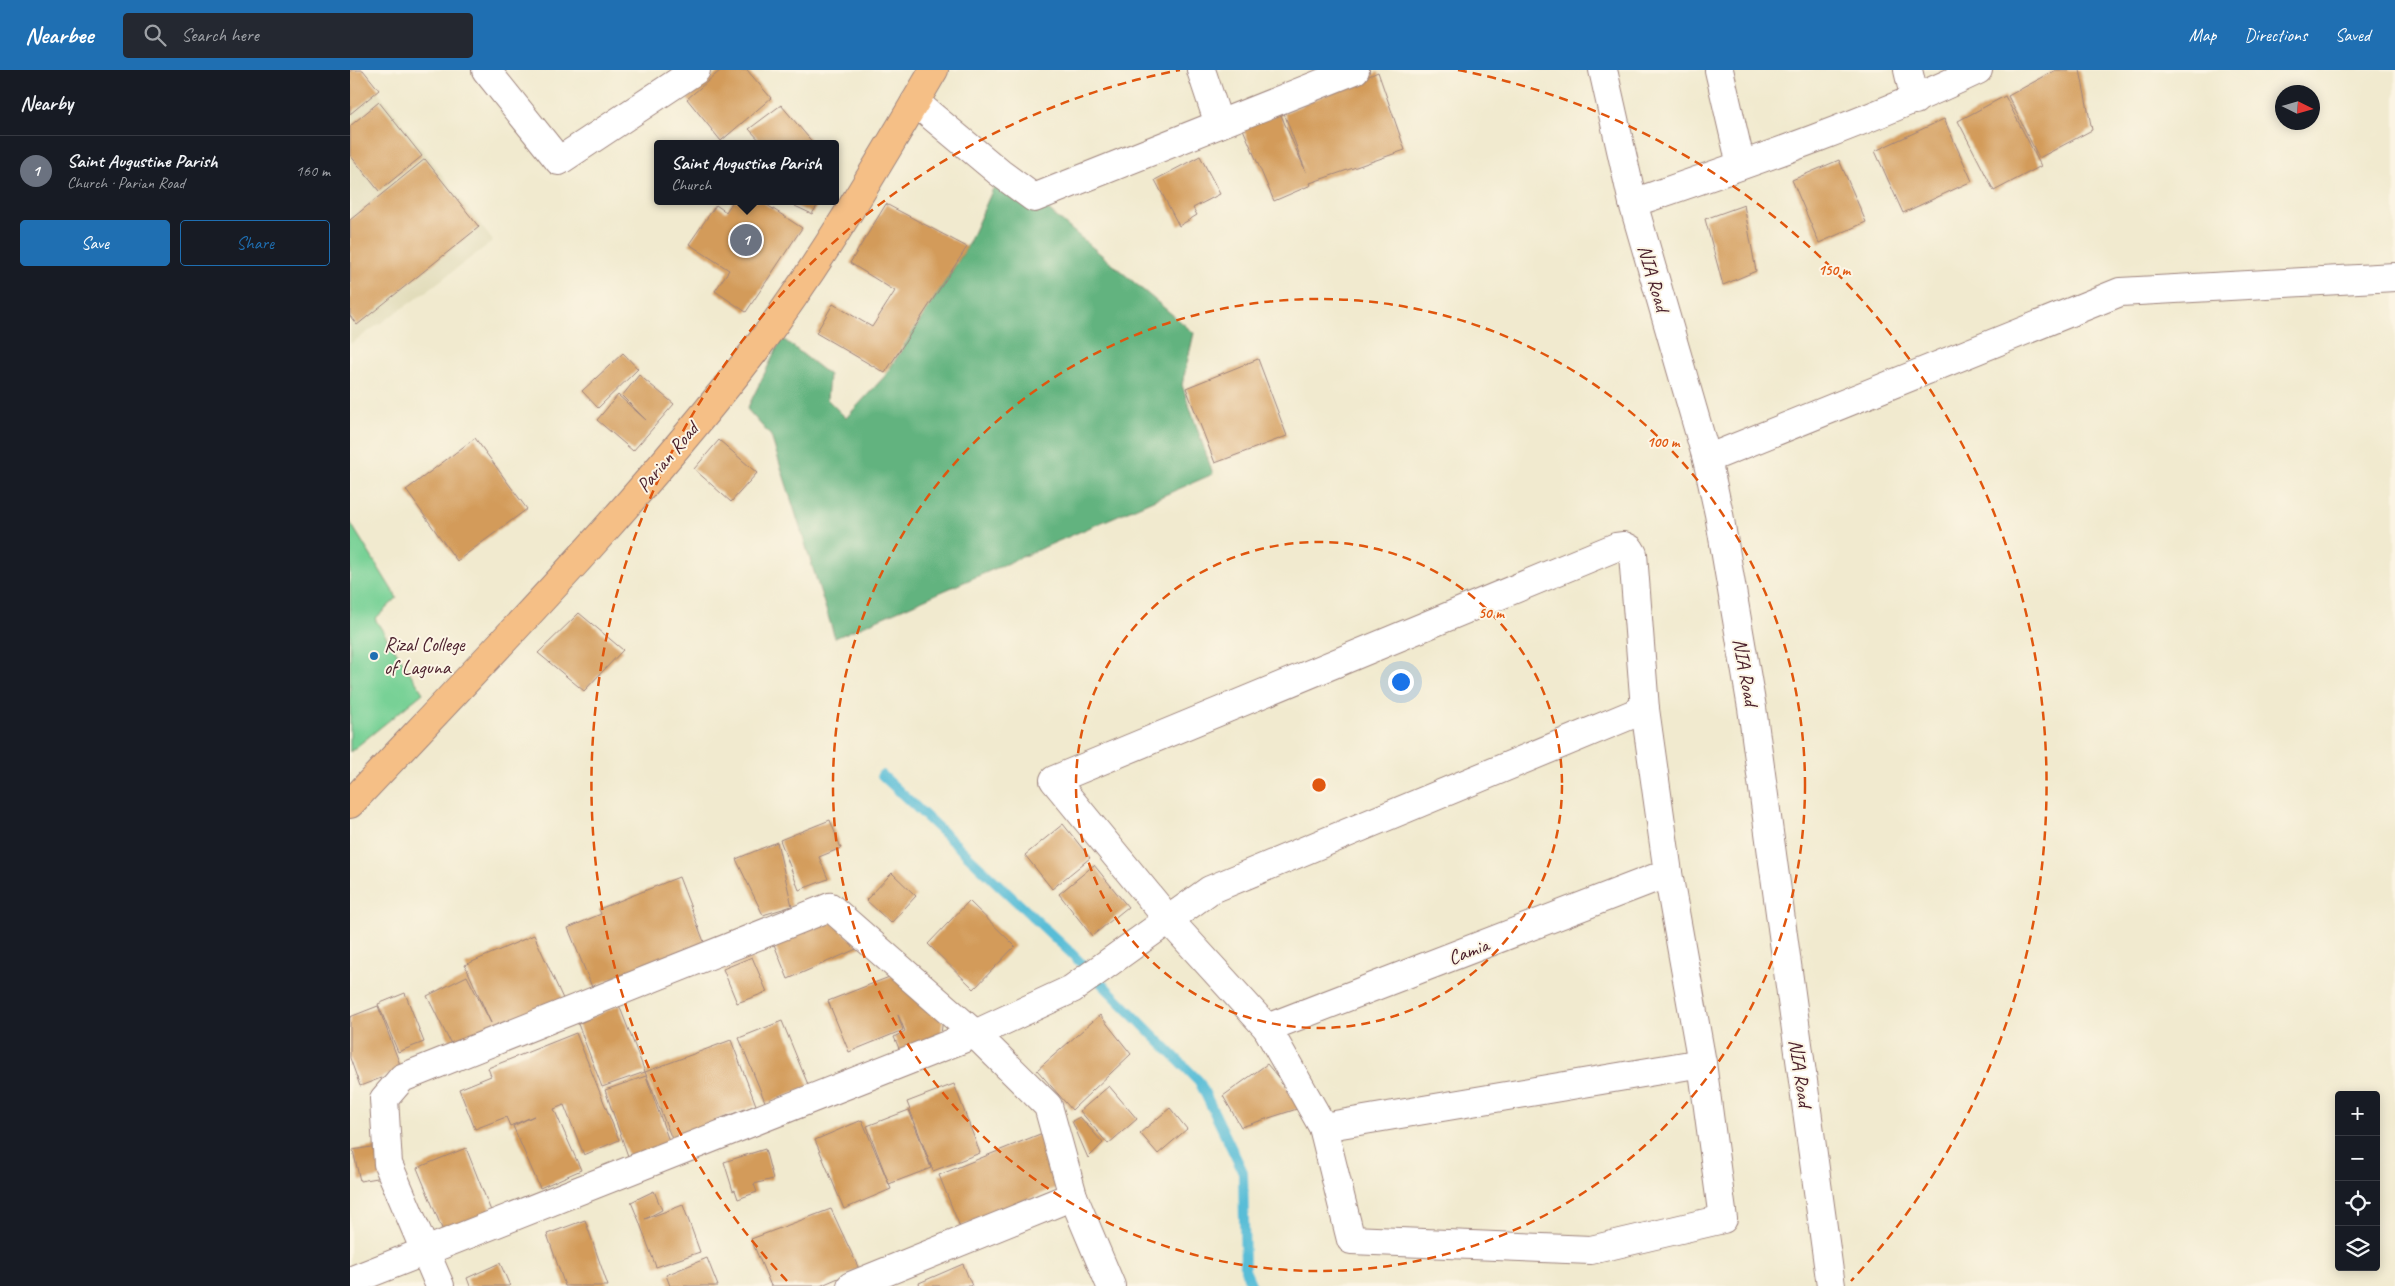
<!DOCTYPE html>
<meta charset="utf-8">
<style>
body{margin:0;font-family:Caveat,sans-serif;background:#242831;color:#f1f3f6}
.controls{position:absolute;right:15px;bottom:15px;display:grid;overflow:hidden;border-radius:5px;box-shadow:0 2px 12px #0003}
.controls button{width:45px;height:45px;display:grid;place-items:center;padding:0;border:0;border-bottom:1px solid #363941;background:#171b24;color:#f1f3f6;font:25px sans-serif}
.compass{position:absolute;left:1925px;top:15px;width:45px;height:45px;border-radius:50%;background:#171b24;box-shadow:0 2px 12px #0003;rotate:95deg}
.you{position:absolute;left:1050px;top:611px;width:18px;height:18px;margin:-12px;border:4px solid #fff;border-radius:50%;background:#1a73e8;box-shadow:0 0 0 8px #1a73e833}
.badge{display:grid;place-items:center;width:32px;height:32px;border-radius:50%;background:#1f6fb2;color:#fff;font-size:16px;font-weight:700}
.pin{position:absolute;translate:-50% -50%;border:2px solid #fff;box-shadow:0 1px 5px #0006}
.popup{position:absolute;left:304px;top:70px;width:185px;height:65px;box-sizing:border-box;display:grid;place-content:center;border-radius:5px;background:#171b24;filter:drop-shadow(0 1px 4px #0005);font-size:16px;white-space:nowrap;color:#9ea1a6}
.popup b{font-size:19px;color:#f1f3f6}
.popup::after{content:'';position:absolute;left:50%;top:100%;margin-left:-10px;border:10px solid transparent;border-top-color:#171b24}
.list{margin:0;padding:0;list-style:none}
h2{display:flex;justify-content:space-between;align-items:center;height:65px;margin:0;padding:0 20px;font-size:21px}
h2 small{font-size:16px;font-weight:400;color:#9ea1a6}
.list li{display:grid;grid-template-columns:32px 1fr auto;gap:15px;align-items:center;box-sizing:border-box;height:70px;padding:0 20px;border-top:1px solid #363941}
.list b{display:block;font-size:19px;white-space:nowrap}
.list p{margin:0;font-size:16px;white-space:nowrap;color:#9ea1a6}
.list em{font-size:16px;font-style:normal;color:#9ea1a6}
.actions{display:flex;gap:10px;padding:15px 20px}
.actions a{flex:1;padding:11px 0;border:1px solid #1f6fb2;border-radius:5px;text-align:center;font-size:18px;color:#1f6fb2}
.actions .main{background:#1f6fb2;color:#fff}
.icon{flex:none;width:28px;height:28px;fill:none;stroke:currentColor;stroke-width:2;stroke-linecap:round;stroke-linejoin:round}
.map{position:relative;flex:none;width:2045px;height:1216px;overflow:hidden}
header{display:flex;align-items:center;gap:30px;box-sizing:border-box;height:70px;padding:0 25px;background:#1f6fb2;color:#fff}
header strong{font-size:24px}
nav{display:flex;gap:28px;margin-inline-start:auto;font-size:18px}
.search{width:350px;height:45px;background:#242831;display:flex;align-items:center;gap:12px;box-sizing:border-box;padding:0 18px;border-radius:5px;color:#9ea1a6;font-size:19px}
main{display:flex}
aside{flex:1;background:#171b24}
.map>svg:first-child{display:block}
</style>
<header>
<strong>Nearbee</strong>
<div class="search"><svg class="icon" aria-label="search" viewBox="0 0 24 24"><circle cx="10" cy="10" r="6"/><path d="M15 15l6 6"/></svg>Search here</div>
<nav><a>Map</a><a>Directions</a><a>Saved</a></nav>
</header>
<main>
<aside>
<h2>Nearby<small></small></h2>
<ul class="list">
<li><span class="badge" style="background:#6b7280">1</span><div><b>Saint Augustine Parish</b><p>Church · Parian Road</p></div><em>160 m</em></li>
</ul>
<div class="actions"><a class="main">Save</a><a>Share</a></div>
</aside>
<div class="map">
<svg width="2045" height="1216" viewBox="0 0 2045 1216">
<rect width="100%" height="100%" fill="#fcf5e5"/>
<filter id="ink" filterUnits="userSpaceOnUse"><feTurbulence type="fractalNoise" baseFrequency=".02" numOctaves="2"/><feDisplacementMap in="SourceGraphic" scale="10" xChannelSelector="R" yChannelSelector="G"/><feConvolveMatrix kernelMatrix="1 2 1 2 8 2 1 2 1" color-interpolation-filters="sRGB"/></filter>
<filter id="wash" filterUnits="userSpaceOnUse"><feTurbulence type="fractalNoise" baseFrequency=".0096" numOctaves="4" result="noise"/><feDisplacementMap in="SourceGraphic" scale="20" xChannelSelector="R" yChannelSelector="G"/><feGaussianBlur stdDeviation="1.12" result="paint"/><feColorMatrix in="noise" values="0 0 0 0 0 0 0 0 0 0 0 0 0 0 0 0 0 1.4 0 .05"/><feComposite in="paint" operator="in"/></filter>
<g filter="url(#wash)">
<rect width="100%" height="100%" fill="#f1eacf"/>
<polygon fill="#e1dcba" points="0,0 11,0 143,171 70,226 0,274"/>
<polygon fill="#78d196" stroke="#617860" points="0,452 47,528 25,549 73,623 0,682"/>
<polygon fill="#62b37f" stroke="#566955" points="650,103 684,128 844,263 832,315 863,404 485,568 421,366 397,339 432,268 479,305 477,329 496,348 535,306 617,177"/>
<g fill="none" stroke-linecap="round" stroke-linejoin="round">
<polyline stroke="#59bdd7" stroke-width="10" points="532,705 720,882 849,1011 893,1102 895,1200 902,1216"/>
</g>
<g id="blocks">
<g fill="#d39b5a">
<polygon points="0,0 13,0 29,20 0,44"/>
<polygon points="371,0 397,0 421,28 371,71 337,29"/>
<polygon points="1706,0 1730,0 1742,60 1689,88 1658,26"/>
<polygon points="1028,2 1055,80 960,113 961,115 924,131 893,59 930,43 956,102 934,43"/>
<polygon points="1655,26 1691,96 1644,121 1608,51"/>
<polygon points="29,32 72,86 29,121 0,85 0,56"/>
<polygon points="431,35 464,74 413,74 399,59"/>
<polygon points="1594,49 1622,111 1553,143 1525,81"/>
<polygon points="850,86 870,124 843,138 847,145 829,156 805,110"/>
<polygon points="75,89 129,157 7,255 0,246 0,150"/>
<polygon points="1489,90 1516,152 1469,173 1442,110"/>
<polygon points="383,131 411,131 452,158 396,242 365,221 379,200 339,174 366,135 376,142"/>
<polygon points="447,131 470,131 462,144 445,136"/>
<polygon points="536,134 617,177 535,303 466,263 483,234 522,257 545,221 500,193"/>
<polygon points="1394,135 1406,201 1373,215 1355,149"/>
<polygon points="273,283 288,299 248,338 232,321"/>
<polygon points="908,289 937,366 865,393 836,318"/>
<polygon points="289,305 324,334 283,381 247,350 268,325 296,350 272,326"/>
<polygon points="125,368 177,439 107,491 56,420"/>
<polygon points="369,370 407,403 381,432 344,399"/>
<polygon points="229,543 273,580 234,621 188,583"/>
<polygon points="480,750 491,778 469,787 478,809 449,820 430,770"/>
<polygon points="713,754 740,788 702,819 675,785"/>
<polygon points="427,772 442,836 413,845 386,789"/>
<polygon points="744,795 778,837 742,866 709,824"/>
<polygon points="542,803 566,826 541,853 516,830"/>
<polygon points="329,807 356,877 278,909 275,903 242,917 218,858 251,844 249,839"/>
<polygon points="619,831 665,876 624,919 578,874"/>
<polygon points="478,849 511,877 438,909 423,872"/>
<polygon points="184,865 214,931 105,982 77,926 117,906 141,953 115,895"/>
<polygon points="402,887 417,922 387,933 373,899"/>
<polygon points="547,904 593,948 591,964 551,983 544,967 555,961 548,945 553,960 499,982 478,931"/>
<polygon points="55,923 74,972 48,982 28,934"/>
<polygon points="269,935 295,1002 381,970 406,1035 366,1050 371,1062 326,1079 295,1002 252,1017 228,954"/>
<polygon points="28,936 52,1000 10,1016 0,988 0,947"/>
<polygon points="750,945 781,984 722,1040 687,1000"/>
<polygon points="432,951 459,1017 416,1034 389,968"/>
<polygon points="226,963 269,1070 234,1085 214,1035 204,1039 231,1100 190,1118 163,1056 184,1046 160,1056 156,1047 125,1059 109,1019 141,1006 138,998"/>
<polygon points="917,994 953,1037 891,1057 873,1026"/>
<polygon points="296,1006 320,1074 279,1089 255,1020"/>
<polygon points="604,1014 630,1083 583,1101 557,1032"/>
<polygon points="759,1016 787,1049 758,1074 730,1041"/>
<polygon points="820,1038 837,1059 808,1084 790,1063"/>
<polygon points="559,1040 581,1098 539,1114 517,1056"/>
<polygon points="730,1047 753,1073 738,1088 722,1051"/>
<polygon points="512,1050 541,1119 494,1139 465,1070"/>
<polygon points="695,1062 715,1114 610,1157 589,1105"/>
<polygon points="27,1076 33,1107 10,1111 3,1080"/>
<polygon points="116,1078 141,1141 93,1161 67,1098"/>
<polygon points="415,1079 423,1109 404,1114 407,1122 388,1129 385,1120 383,1121 374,1092"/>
<polygon points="304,1121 312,1140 295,1149 333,1135 350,1182 306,1197 289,1151 281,1132"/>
<polygon points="481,1139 509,1199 470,1216 421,1216 401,1169"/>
<polygon points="235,1150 258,1216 215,1216 197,1164"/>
<polygon points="357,1188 368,1216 320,1216 316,1205"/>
<polygon points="150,1193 160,1216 120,1216 117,1208"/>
<polygon points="613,1194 622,1216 570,1216 569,1213"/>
</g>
</g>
</g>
<g filter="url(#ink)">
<use href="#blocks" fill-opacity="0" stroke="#9e847d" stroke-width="1"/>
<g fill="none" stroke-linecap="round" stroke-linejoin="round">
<g stroke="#9e847d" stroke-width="30">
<g id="minor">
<polyline points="136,0 209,91 346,0"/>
<polyline points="851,0 869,54"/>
<polyline points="1253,0 1283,133 1357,389 1369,444 1402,638 1481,1216"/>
<polyline points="1369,0 1391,95"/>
<polyline points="1558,0 1565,30"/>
<polyline points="565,32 650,103 684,128 1005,0"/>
<path d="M1283 133C1399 93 1517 53 1628 0"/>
<polyline points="1357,389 1770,222 2045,207"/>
<polygon points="1274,476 1280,479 1283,484 1295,639 1318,803 1352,993 1373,1149 1241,1180 1001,1170 973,1057 917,958 818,849 704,710 1266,477"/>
<polyline points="917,958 1318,803"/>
<polyline points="973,1057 1352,993"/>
<polyline points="0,1211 625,964 722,919 860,820 1295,639"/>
<polyline points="90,1216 38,1094 34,1029 52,1008 480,837 625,964 698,1036 723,1126 761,1216"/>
<polyline points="501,1216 723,1126"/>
</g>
</g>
<g stroke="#9e847d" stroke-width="30">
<path id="major" d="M0 734C139 586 282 440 406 279 472 191 528 95 584 0"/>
</g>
<use href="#minor" stroke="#fff" stroke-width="28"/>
<use href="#major" stroke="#f5bf86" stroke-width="28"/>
</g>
</g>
<g fill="none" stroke="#e0560e" stroke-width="2.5" stroke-dasharray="9 6">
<circle cx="969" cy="715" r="243"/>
<circle cx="969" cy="715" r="486"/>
<path d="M437 1211A728 728 0 0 1 830 0M1108 0A728 728 0 0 1 1501 1211"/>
</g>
<circle fill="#1f6fb2" stroke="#fcf5e5" stroke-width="2" cx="24" cy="586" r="5"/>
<g text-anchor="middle" stroke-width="4" stroke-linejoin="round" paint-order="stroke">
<g font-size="20" fill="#4a1f2b" stroke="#fcf5e5">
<text transform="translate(1304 208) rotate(74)" y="7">NIA Road</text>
<text transform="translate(317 387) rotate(-50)" y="7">Parian Road</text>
<text transform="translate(1396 602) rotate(80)" y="7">NIA Road</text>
<text transform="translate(1118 881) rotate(-21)" y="7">Camia</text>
<text transform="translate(1451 1003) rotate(82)" y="7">NIA Road</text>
</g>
<g font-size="20" fill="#4a1f2b" stroke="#fcf5e5" text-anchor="start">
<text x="34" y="581">Rizal College<tspan x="34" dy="23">of Laguna</tspan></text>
</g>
</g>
<circle cx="969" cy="715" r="8" fill="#e0560e" stroke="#fcf5e5" stroke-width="2.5"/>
<g font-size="15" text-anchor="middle" font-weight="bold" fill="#e0560e" stroke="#fcf5e5" stroke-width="4" stroke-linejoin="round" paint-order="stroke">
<text x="1484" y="205">150 m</text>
<text x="1313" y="377">100 m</text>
<text x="1141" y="548">50 m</text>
</g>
</svg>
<div class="controls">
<button>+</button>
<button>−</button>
<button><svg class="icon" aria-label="locate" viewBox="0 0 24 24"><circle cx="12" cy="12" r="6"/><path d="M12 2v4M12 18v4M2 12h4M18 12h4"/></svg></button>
<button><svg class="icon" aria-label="layers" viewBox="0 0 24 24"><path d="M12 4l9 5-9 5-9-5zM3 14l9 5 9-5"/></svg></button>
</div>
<svg class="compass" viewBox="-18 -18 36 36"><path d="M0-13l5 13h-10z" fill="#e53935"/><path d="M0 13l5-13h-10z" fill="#9ea1a6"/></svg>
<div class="you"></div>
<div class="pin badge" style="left:396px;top:170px;background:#6b7280">1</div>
<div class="popup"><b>Saint Augustine Parish</b>Church</div>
</div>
</main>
